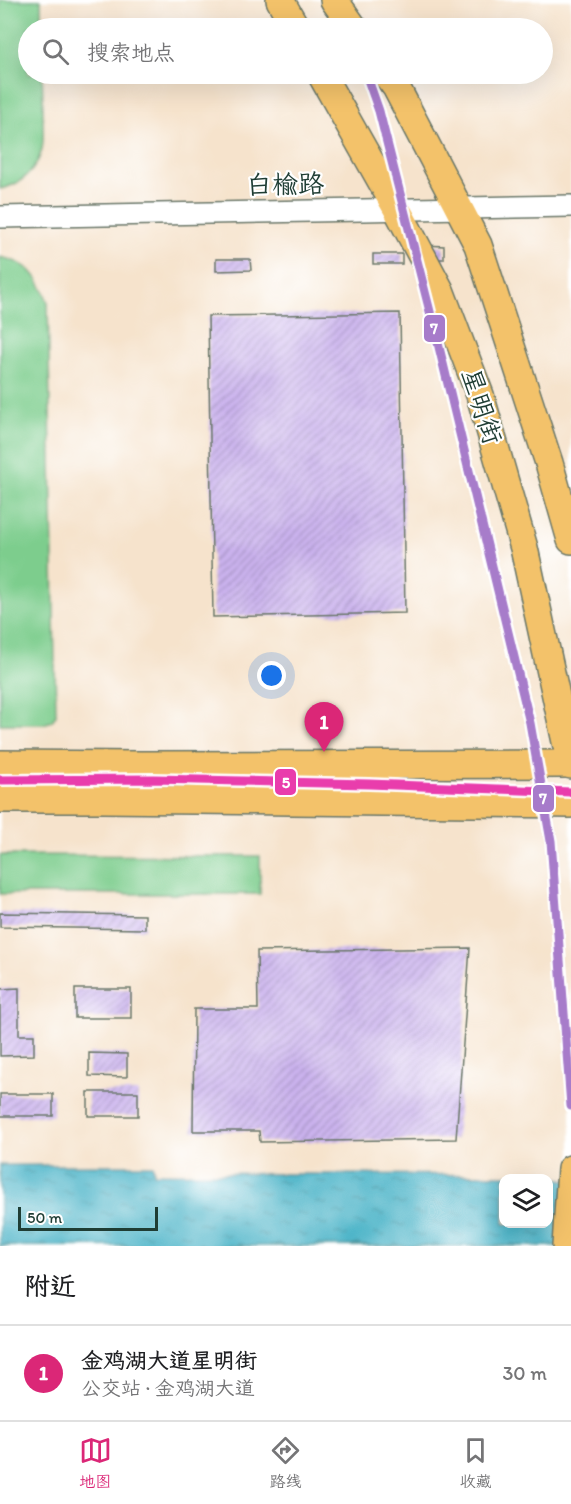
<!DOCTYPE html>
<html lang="zh">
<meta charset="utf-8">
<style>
body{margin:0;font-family:Itim,"LXGW WenKai TC",sans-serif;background:#f2f2f2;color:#202124}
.controls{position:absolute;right:18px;bottom:18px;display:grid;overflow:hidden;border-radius:12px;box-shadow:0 6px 24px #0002}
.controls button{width:54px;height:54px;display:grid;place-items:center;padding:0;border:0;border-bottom:2px solid #e0e0e0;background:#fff;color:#202124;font:30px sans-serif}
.scale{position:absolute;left:18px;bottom:15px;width:140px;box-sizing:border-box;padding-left:6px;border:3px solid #1f3d34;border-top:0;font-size:16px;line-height:21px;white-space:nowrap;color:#1f3d34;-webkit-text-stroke:4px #fff;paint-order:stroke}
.you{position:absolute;left:272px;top:676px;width:21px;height:21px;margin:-15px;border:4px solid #fff;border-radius:50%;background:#1a73e8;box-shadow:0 0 0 9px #1a73e833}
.badge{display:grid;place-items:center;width:39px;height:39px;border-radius:50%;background:#db2777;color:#fff;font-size:20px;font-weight:700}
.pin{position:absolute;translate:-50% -50px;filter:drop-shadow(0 2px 3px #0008)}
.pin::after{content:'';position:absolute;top:32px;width:21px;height:18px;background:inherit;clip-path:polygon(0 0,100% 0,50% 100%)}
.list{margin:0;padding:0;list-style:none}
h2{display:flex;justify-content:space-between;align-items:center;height:78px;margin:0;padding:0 24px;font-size:26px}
h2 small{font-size:20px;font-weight:400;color:#757577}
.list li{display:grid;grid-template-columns:39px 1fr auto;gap:18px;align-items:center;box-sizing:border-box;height:96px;padding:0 24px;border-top:2px solid #e0e0e0}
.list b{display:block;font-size:22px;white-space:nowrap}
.list p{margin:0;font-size:20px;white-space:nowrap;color:#757577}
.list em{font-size:20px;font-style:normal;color:#757577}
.icon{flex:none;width:33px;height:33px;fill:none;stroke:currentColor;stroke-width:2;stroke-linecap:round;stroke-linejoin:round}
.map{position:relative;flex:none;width:571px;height:1246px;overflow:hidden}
.search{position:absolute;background:#fff;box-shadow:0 6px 24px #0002;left:18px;right:18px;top:18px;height:66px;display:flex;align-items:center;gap:15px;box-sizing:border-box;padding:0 21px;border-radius:33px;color:#757577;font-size:22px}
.sheet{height:174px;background:#fff}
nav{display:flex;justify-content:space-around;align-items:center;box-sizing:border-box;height:84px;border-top:2px solid #e0e0e0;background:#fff;font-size:16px;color:#757577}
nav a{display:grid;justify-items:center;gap:3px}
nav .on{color:#db2777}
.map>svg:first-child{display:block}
</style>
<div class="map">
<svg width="571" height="1246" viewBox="0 0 571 1246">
<defs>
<pattern id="water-ripples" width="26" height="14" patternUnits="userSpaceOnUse" patternTransform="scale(1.5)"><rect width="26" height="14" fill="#4bb4c8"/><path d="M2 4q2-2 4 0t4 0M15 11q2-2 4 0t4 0" fill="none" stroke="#3e94a3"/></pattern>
<pattern id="building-hatch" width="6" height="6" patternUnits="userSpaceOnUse" patternTransform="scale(1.5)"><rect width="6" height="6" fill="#cbb2ee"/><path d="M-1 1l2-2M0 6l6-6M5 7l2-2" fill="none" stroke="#a492c2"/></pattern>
</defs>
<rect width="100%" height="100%" fill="#fff"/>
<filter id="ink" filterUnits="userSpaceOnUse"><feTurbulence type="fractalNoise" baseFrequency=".0167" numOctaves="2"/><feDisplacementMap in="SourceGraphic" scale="12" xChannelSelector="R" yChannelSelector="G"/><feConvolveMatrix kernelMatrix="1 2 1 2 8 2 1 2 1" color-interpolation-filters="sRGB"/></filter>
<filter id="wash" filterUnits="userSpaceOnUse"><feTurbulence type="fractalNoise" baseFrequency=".008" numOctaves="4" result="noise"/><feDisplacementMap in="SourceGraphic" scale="24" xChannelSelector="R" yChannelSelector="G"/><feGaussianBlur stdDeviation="1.35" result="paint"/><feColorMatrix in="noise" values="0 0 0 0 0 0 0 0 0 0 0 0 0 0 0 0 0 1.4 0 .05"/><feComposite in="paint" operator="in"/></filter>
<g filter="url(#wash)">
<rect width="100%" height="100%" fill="#f6e3cc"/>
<g fill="#7dcd8d" stroke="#4e8560" stroke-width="1.5">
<path d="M0 0H41V28H28V74H42C43 89 43 105 43 121 43 130 44 140 42 149 37 170 21 185 0 189Z"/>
<path d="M0 257C29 263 39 275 48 303L56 715 52 721 44 724H0Z"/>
<polygon points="0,855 260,856 260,894 0,894"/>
</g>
<path fill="url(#water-ripples)" stroke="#35787e" stroke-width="1.5" fill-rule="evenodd" d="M0 1165H153L154 1173 541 1175 571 1181V1246H0ZM504 1178H548V1224H504Z"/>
<g id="blocks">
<g fill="url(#building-hatch)">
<polygon points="424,245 444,246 444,259 424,259"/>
<rect x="373" y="254" width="29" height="10"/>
<polygon points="216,259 250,259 251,270 216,271"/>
<polygon points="400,313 405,613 213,617 208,316"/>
<polygon points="0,913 145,915 145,929 0,927"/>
<polygon points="470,948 456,1139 260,1142 259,1131 193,1131 194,1009 258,1009 257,951"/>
<polygon points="19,988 19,1035 34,1035 34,1055 0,1056 0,989"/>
<rect x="75" y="989" width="56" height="29"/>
<polygon points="89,1053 127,1054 127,1077 89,1076"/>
<rect x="88" y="1092" width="50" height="24"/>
<rect x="0" y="1094" width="53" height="22"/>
</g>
</g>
</g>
<g filter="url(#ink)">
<use href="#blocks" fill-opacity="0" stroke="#6a7769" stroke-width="1.5"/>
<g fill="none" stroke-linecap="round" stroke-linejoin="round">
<g stroke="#6a7769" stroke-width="24">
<polyline id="minor" points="0,217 571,206"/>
</g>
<g stroke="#6a7769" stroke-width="30">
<g id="major">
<polyline points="280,0 296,28"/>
<polyline points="334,0 354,28"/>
<polyline points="321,74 397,209 440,290 480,395 524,548 571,765"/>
<polyline points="386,74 396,87 478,245 549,463 571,540"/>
<polyline points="0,764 141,765 571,764"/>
<polyline points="0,799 102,799 571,804"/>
<polyline points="566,1246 571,1169"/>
</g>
</g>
<use href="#minor" stroke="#fff" stroke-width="21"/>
<use href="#major" stroke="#f3c26a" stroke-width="27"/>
<g stroke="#fff" stroke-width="14">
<polyline id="metro-1" points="366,74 379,111 439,347 530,723 551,841 571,1106"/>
</g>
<g stroke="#fff" stroke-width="14">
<polyline id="metro-2" points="0,780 154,779 369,784 571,792"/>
</g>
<use href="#metro-1" stroke="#a77bca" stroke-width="9"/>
<use href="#metro-2" stroke="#e93cac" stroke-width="9"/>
</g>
</g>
<g text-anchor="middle" stroke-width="4.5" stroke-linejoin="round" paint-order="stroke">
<g font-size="26" fill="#1f3d34" stroke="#fff">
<text transform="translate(285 184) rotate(-1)" y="9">白榆路</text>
<text transform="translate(482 406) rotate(72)" y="9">星明街</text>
</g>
</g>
<g stroke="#fff" stroke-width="2">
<rect x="423" y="314" width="23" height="29" rx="6" fill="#a77bca"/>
<rect x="274" y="768" width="23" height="28" rx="6" fill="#e93cac"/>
<rect x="532" y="784" width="23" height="29" rx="6" fill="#a77bca"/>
</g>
<g font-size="16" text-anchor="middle" font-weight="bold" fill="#fff">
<text x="434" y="334">7</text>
<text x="286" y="788">5</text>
<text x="543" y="804">7</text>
</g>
</svg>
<div class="controls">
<button><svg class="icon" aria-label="layers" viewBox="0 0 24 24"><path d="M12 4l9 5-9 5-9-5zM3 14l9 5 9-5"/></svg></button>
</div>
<div class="scale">50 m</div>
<div class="you"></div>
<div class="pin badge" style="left:324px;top:752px">1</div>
<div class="search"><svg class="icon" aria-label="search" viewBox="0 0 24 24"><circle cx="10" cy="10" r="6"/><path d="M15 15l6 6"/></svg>搜索地点</div>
</div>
<section class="sheet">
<h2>附近<small></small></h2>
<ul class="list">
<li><span class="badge">1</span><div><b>金鸡湖大道星明街</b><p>公交站 · 金鸡湖大道</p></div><em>30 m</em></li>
</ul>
</section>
<nav>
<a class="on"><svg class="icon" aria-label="map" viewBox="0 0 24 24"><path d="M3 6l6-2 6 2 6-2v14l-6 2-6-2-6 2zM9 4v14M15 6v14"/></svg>地图</a>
<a><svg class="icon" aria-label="directions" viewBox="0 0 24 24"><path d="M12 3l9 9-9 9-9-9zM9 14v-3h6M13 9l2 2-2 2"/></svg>路线</a>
<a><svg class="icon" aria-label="saved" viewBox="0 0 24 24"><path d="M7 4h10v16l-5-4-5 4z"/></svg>收藏</a>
</nav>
